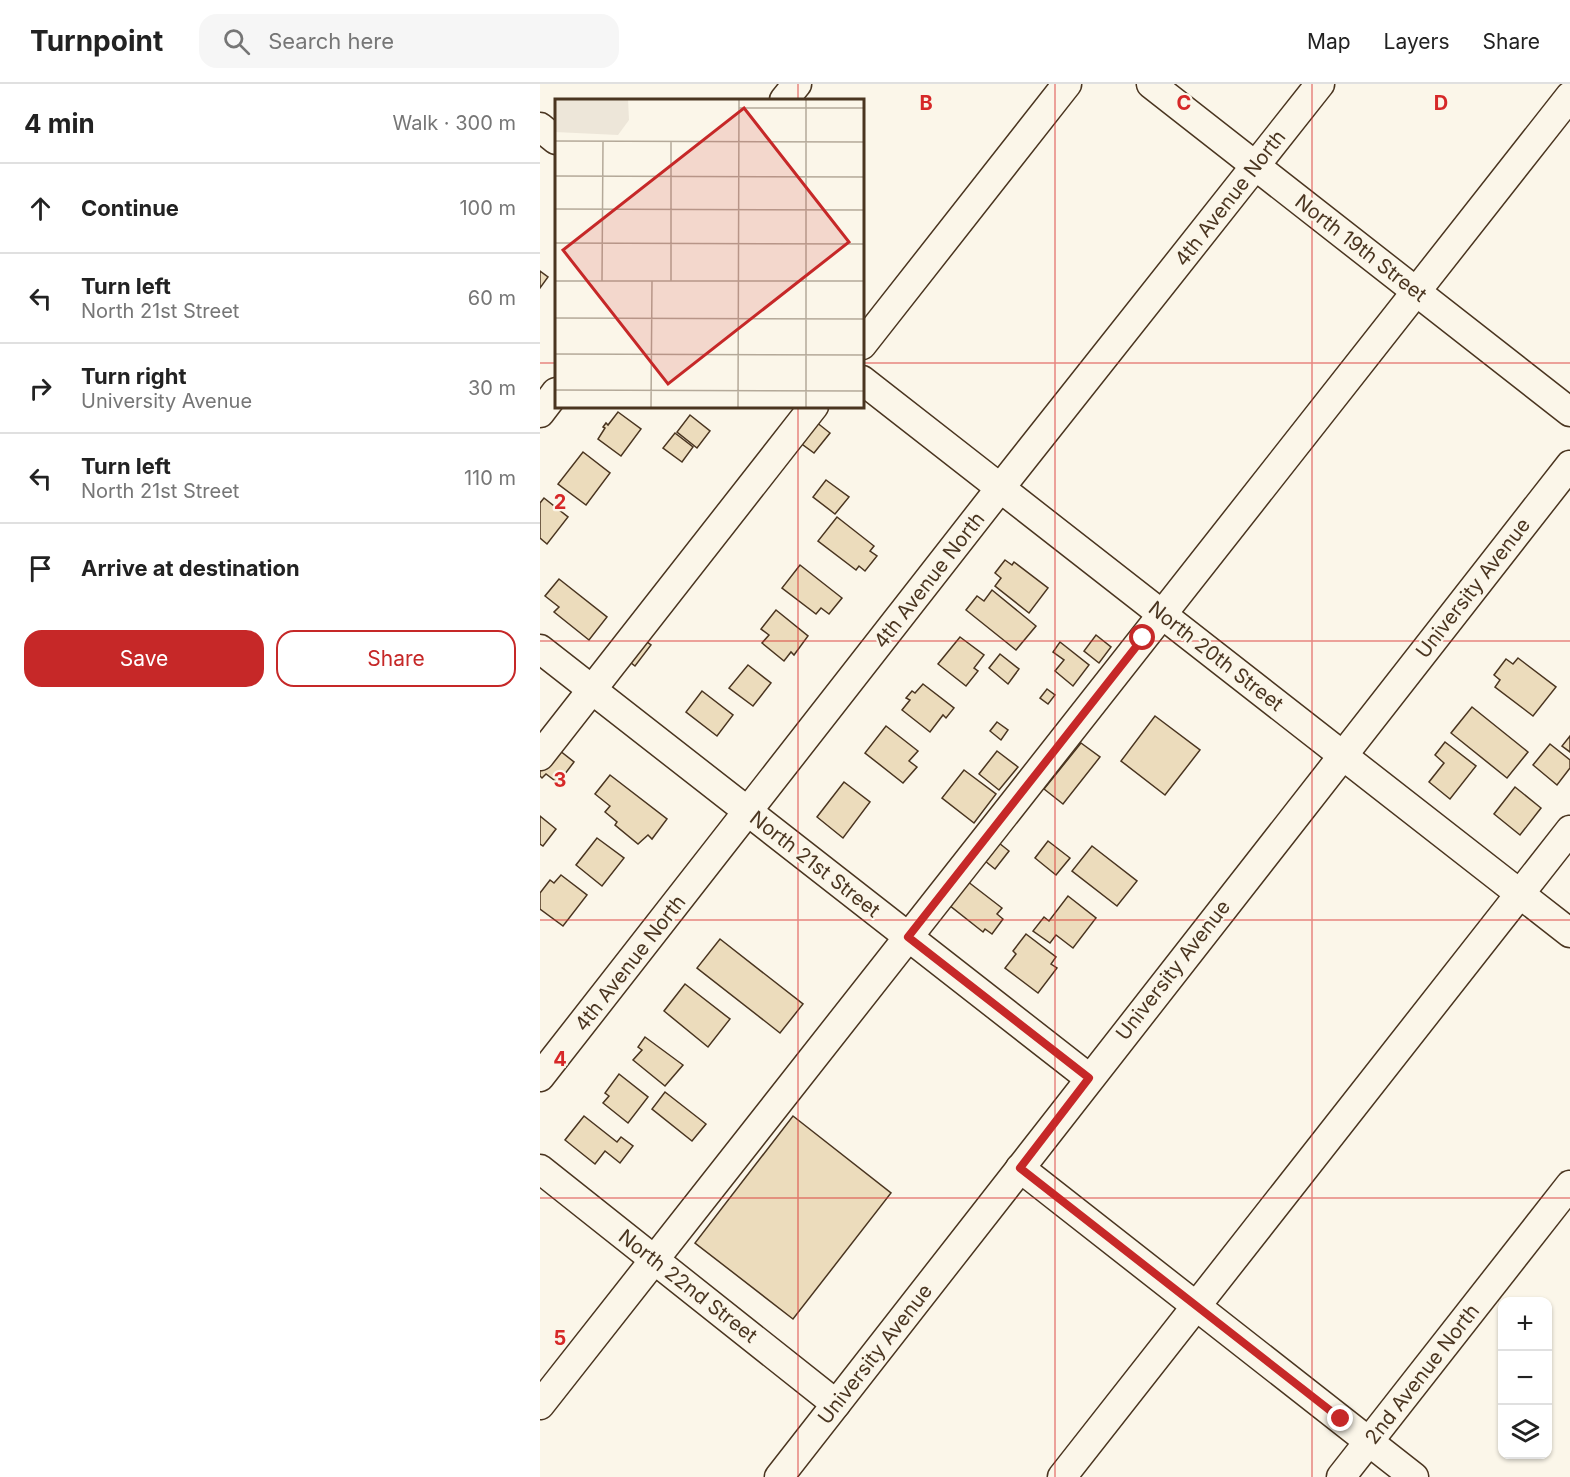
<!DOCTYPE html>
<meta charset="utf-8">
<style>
body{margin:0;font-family:Inter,sans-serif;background:#f6f6f6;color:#222}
.controls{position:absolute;right:18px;bottom:18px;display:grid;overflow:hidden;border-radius:12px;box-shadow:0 2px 4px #0004}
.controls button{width:54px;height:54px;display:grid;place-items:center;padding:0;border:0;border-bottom:2px solid #e0e0e0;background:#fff;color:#222;font:30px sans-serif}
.stop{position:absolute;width:18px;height:18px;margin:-14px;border:4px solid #c62828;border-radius:50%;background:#fff}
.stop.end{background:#c62828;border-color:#fff;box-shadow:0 2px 6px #0008}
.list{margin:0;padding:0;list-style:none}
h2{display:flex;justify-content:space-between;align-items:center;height:78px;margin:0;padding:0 24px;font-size:26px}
h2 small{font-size:20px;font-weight:400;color:#767676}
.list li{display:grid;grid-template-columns:39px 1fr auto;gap:18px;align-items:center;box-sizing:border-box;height:90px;padding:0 24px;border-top:2px solid #e0e0e0}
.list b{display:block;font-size:22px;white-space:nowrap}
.list p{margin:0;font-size:20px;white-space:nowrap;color:#767676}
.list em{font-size:20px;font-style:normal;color:#767676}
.actions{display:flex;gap:12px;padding:18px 24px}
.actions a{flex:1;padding:14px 0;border:2px solid #c62828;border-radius:18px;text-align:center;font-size:21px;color:#c62828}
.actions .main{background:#c62828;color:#fff}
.icon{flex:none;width:33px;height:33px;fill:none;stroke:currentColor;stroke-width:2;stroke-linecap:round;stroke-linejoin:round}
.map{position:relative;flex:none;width:1030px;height:1393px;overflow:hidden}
header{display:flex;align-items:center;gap:36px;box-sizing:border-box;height:84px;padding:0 30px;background:#fff;border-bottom:2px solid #e0e0e0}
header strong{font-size:28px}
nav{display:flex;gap:33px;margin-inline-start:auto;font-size:21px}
.search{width:420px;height:54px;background:#f6f6f6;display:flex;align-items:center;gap:15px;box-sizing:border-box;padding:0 21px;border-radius:18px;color:#767676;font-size:22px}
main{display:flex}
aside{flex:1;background:#fff}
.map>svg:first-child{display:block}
</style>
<header>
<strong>Turnpoint</strong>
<div class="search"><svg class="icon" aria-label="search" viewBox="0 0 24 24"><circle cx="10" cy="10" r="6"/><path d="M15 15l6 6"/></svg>Search here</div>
<nav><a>Map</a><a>Layers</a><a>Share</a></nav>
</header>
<main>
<aside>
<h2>4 min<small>Walk · 300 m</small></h2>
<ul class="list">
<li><svg class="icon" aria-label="ahead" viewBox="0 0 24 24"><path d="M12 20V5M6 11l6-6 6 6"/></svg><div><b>Continue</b></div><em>100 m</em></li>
<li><svg class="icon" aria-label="left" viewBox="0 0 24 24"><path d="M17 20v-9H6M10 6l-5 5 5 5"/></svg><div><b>Turn left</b><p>North 21st Street</p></div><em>60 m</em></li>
<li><svg class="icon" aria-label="right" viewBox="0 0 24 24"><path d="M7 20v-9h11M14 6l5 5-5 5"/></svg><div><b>Turn right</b><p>University Avenue</p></div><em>30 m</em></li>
<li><svg class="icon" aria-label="left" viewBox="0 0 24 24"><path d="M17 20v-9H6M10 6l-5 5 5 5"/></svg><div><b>Turn left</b><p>North 21st Street</p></div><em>110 m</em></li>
<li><svg class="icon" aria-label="arrive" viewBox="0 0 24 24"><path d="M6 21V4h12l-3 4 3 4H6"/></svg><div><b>Arrive at destination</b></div></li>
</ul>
<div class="actions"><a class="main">Save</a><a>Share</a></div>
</aside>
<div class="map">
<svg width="1030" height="1393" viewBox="0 0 1030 1393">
<rect width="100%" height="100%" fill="#fbf6e9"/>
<g fill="#ecdcbc" stroke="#4a3520" stroke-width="1.5">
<polygon points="0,187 8,193 0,204"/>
<polygon points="78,328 101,345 81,372 58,355 65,344 63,343 66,339 68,341"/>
<polygon points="150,331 170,347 157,364 137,348"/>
<polygon points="271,334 290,349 274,369 255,355"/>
<polygon points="135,349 153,363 142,378 123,364"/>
<polygon points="43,368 70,389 46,421 18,400"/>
<polygon points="286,396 309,413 295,430 273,413"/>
<polygon points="4,414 28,433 7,460 0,454 0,419"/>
<polygon points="297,433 334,462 330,467 337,472 325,487 319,482 316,486 278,457"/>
<polygon points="465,476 472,481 474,478 508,504 489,529 455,502 461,494 455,489"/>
<polygon points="260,481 302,514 289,530 281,524 276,530 242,504"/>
<polygon points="19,495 67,533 49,556 14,528 19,523 5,512"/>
<polygon points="452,506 496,542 476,566 426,526 437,512 444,517"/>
<polygon points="236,526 268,552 254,571 251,568 244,577 222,559 229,551 221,545"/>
<polygon points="98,551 111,561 95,582 82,572"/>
<polygon points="556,551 571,563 559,579 544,567"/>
<polygon points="420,553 444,571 434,584 438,587 426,602 398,580"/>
<polygon points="520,558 549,581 533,602 515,587 524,576 513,568"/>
<polygon points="460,570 479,585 468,600 449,584"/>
<polygon points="978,574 1016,603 993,632 955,603 960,596 954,591 966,575 973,580"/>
<polygon points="208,581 231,599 213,622 189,604"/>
<polygon points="383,600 414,624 406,634 403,631 390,648 362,626 370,616 366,614 372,607 375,609"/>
<polygon points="507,605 515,611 508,620 500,614"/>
<polygon points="162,607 193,631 177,652 146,628"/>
<polygon points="932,623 988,668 967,694 911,649"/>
<polygon points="615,632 660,666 625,711 581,677"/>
<polygon points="457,638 468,646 461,656 450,647"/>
<polygon points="346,642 378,667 369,677 377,683 363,699 325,669"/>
<polygon points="1030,652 1030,668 1022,662"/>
<polygon points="905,658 936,682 910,715 889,698 904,679 895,671"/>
<polygon points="10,659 34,678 18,699 6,690 2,694 0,692 0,672"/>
<polygon points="541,659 560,673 523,720 504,705"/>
<polygon points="1010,660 1030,676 1030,684 1017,701 993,681"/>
<polygon points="457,667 478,683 459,706 439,690"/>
<polygon points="424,686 456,710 434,739 402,714"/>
<polygon points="70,691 127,735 112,755 108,751 98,760 75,741 77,738 65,728 70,722 55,710"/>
<polygon points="304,698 330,718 303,754 277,733"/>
<polygon points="975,703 1001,724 980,751 954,730"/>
<polygon points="0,732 16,745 3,762 0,760"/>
<polygon points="57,754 84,774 62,802 36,781"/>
<polygon points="454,755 469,767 455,785 440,773"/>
<polygon points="508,757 530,774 516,791 495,774"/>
<polygon points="552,762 597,797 577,822 532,787"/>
<polygon points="21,791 47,811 23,842 0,825 0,809 10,796 14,799"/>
<polygon points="427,797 462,824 457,830 463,835 452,850 445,845 443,848 409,821"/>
<polygon points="528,812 556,834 533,864 516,851 510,859 493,847 504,833 509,837"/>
<polygon points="486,850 516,873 511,880 517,884 498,909 465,884 476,870 473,867"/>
<polygon points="180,855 263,920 240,949 157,884"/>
<polygon points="145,900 190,935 168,963 124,927"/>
<polygon points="105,953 143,981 125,1002 93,976 102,966 98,963"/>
<polygon points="79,990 108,1013 88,1039 63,1019 69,1012 65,1009"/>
<polygon points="125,1008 166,1040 152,1057 112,1025"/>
<polygon points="44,1032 77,1058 81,1053 93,1062 80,1079 65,1067 55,1080 25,1056"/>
<polygon points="253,1032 351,1109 253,1235 155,1159"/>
</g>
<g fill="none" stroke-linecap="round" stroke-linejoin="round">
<g stroke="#4a3520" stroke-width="31">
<g id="minor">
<polyline points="611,0 1030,328"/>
<polyline points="244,16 257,0"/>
<polyline points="0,43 16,56"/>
<polyline points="322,261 527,0"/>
<polyline points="322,296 1030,849"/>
<polyline points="0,329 16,308"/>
<polyline points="0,565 549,994"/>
<polyline points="0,672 274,322"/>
<polyline points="0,993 461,403 780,0"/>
<polyline points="480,1084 874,1393"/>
<polyline points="0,1085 296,1320"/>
<polyline points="0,1321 1030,12"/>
<polyline points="239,1393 1030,381"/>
<polyline points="522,1393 1030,746"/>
<polyline points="801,1393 1030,1101"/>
</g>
</g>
<use href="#minor" stroke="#fbf6e9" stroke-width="28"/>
</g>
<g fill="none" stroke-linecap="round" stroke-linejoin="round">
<polyline stroke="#c62828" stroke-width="8" points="603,554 368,853 549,994 480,1084 801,1335"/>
</g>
<path fill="none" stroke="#d62828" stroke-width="1.5" stroke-opacity="0.55" d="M258 0V16M515 0V1393M772 0V1393M0 279H16M322 279H1030M258 322V1393M0 557H1030M0 836H1030M0 1114H1030"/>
<g text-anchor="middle" stroke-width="4.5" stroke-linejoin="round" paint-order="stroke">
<g font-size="20" fill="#4a3520" stroke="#fbf6e9">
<text transform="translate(690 114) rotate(-52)" y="7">4th Avenue North</text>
<text transform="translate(821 164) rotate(38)" y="7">North 19th Street</text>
<text transform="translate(389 496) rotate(-52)" y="7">4th Avenue North</text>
<text transform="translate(933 504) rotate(-52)" y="7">University Avenue</text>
<text transform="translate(676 572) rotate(38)" y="7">North 20th Street</text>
<text transform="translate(275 780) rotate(38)" y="7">North 21st Street</text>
<text transform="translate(90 879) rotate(-52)" y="7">4th Avenue North</text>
<text transform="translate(633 886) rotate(-52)" y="7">University Avenue</text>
<text transform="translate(148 1202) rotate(38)" y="7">North 22nd Street</text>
<text transform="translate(335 1270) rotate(-52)" y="7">University Avenue</text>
<text transform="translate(882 1290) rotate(-52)" y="7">2nd Avenue North</text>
</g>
</g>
<g transform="translate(15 15)">
<rect width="309" height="309" fill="#fbf6e9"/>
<path d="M0 0H73L74 21 63 36 0 33Z" fill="#ede6d9"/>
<path fill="none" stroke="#b4a999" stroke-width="1.5" d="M184 9H309M0 42 309 43M116 43V182M0 77 309 78M0 110 309 111M0 144 309 145M0 182H309M47 182 48 43M0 219 309 220M0 255 309 256M0 291 309 292M96 309 97 182M183 309 184 0M251 309V0"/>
<path fill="#c62828" fill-opacity="0.15" stroke="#c62828" stroke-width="3" d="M189 9 294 143 113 285 8 151Z"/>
<rect width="309" height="309" fill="none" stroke="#4a3520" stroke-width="3"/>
</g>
<g font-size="20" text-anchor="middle" font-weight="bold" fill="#d62828" stroke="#fbf6e9" stroke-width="4.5" stroke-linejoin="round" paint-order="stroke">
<text x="386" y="26">B</text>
<text x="644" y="26">C</text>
<text x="901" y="26">D</text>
<text x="20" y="425">2</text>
<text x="20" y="703">3</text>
<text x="20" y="982">4</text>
<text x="20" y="1261">5</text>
</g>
</svg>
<div class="controls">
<button>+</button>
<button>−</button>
<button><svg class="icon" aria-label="layers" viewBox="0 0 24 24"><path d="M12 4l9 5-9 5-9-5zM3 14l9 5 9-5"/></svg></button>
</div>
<div class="stop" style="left:603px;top:554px"></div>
<div class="stop end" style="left:801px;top:1335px"></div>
</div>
</main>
